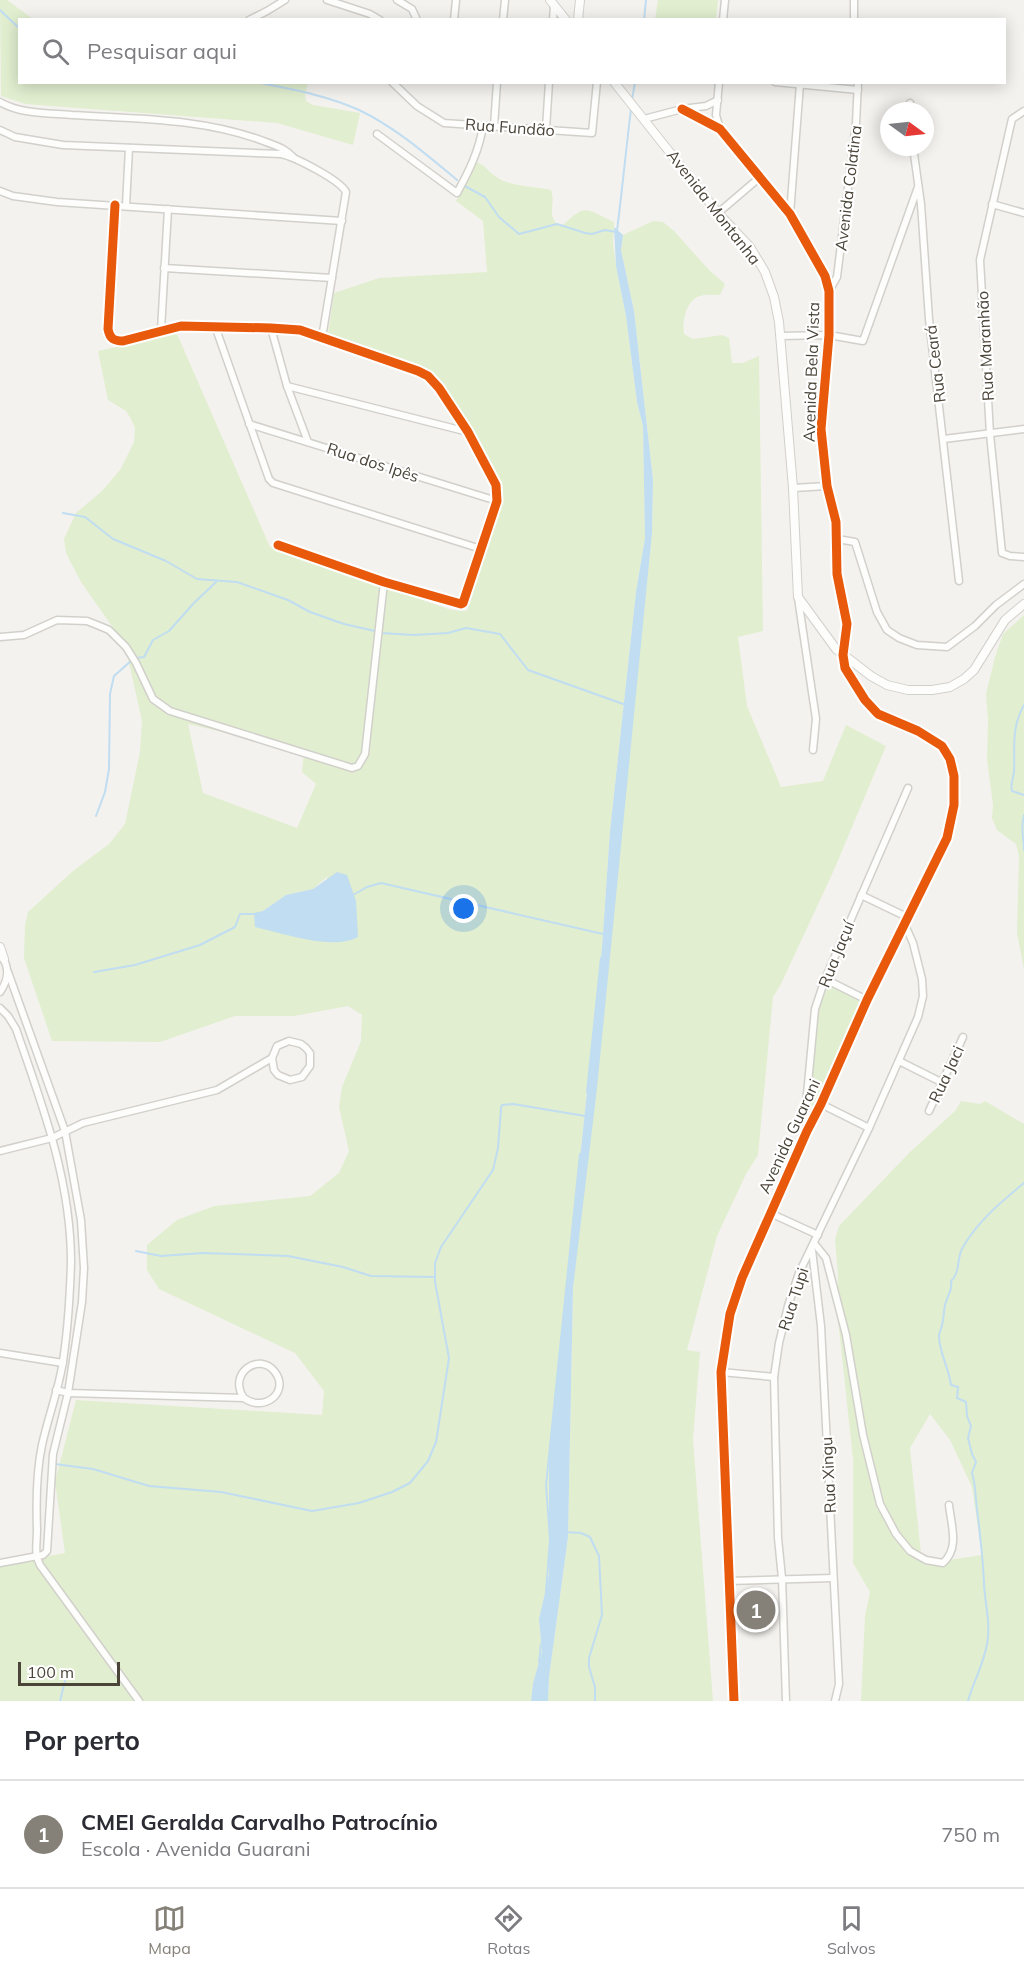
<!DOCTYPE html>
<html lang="pt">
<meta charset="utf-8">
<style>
body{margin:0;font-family:Mulish,sans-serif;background:#f7f7f7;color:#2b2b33}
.compass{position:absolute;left:880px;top:102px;width:54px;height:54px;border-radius:50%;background:#fff;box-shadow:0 3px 15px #0003;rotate:105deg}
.scale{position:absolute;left:18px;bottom:15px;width:102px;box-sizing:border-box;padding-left:6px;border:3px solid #4b4439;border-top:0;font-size:16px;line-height:21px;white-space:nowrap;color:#4b4439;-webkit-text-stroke:4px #fff;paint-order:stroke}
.you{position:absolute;left:464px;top:909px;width:21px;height:21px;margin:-15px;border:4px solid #fff;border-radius:50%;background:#1a73e8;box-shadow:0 0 0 9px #1a73e833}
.badge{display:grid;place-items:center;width:39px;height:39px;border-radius:50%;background:#868178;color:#fff;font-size:20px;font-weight:700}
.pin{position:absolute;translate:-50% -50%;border:3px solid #fff;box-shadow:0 2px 6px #0006}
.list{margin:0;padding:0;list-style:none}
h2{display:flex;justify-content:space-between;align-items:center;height:78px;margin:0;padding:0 24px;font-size:26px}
h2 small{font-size:20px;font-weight:400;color:#7c7c81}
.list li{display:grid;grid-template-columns:39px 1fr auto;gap:18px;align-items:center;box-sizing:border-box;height:108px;padding:0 24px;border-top:2px solid #e1e1e2}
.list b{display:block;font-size:22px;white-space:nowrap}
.list p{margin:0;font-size:20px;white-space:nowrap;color:#7c7c81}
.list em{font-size:20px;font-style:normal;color:#7c7c81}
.icon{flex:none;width:33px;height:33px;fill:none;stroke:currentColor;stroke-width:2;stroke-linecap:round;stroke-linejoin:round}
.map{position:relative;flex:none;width:1024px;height:1701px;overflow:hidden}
.search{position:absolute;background:#fff;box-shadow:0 3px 15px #0003;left:18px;right:18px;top:18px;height:66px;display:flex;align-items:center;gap:15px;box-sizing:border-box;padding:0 21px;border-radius:0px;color:#7c7c81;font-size:22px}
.sheet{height:186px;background:#fff}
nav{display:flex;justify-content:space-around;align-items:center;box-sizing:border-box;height:84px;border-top:2px solid #e1e1e2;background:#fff;font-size:16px;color:#7c7c81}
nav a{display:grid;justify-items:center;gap:3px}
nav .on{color:#868178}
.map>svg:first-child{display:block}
</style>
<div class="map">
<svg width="1024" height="1701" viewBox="0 0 1024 1701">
<rect width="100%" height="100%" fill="#f4f2ee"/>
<g fill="#e1eecf" fill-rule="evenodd">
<polygon points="0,0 7,0 33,19 20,20 20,82 308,83 305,95 306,101 313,105 360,113 353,145 277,123 25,104 1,96"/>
<polygon points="658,0 718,0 716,19 655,19"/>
<path d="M476 162C487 166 486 170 495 176 509 187 533 186 551 190 556 203 547 214 557 224L563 225C587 202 587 210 614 222L613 243 616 266 626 316 637 402 643 426 645 538 636 592 610 831 602 948 549 1456V1575L539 1619 542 1652 533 1683 531 1701H0V1565L65 1553 55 1482 76 1400 322 1415 324 1391 295 1353 159 1289 147 1270V1245L177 1220 214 1206 310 1196 339 1173 349 1151 339 1107 342 1087 361 1041 362 1015 348 1006 294 1016H235L160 1042 52 1041 24 958 25 925 28 912 73 871 109 844 125 824 140 752 142 721 125 645 81 582 66 553 64 539 76 513 102 491 120 470 134 442 135 428 131 419 126 411 108 400 98 351 177 334 270 547 451 610 467 611 503 494 501 481 442 385 422 367 328 335 334 293 379 278 487 272 483 221 456 201ZM188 724 304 751 302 772 316 784 297 828 203 793ZM328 876 296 936 254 914 263 911 286 895 313 889Z"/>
<path d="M653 221 663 222 674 231 710 271 725 284 720 295C714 295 705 294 700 296 686 300 682 322 684 334L693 339 722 335 729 338 732 363H743L759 356 763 631 738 637 747 706 781 787 823 781 846 725 886 746 834 870 781 984 773 997 758 1155 746 1174 717 1236 687 1350 700 1352 693 1439 713 1701H548L549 1677 568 1537 573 1288 652 533 653 480 634 311 621 250 623 235Z"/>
<polygon points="1024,615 1024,969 1017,933 1019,856 1016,844 997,830 992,818 993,805 987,759 988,720 986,694 995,657 1003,634"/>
<polygon points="829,985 864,1001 813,1112 810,1112 817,1011"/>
<path d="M961 1101 980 1104 985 1101 1024 1124V1701H861L865 1616 870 1592 853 1563V1459L837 1310 838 1274 835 1240 839 1226 909 1153 956 1110ZM930 1414 950 1440 972 1487 982 1555 922 1564 910 1448Z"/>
</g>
<g fill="#c0ddf1">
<polygon points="614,227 623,235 621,250 634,311 653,480 652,533 597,1088 573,1288 568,1537 549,1677 548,1701 531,1701 533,1683 542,1652 539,1619 549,1575 549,1456 602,948 610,831 636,592 645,538 643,426 637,402 626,316 616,266"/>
<path d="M337 872 347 875 356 901 358 937C333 951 282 933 255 927L254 913 263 911 286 895 313 889Z"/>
</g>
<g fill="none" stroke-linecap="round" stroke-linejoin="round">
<g stroke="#c0ddf1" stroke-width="2">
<polyline points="0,10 20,29"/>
<polyline points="644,20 646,0"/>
<path d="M255 82C290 89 326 95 359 110 395 127 427 155 457 180"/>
<polyline points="632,100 635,82"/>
<polyline points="463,185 485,197 499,217 519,234 557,224 585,233 592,234 605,230 616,232"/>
<path d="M617 231C622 191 626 150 631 109"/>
<polyline points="63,513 85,517 113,539 166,561 197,579 237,582 288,600 310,612 344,624 375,631"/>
<polyline points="381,633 414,635 448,633 466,628 500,634 528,670 626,705"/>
<polyline points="136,658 144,657 153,640 169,631 193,604 216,582"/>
<path d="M1024 705C1011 728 1015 747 1014 772 1013 779 1010 785 1012 791L1024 795"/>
<path d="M1024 815C1020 831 1024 836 1024 850"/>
<polyline points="96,816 105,792 109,769 110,694 114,676 132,660"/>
<polyline points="353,895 367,887 381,883 603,934"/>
<polyline points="94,972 135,965 200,945 235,927 240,914 257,914"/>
<polyline points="587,1092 601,958"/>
<polyline points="136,1251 161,1256 203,1253 288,1256 343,1267 371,1276 435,1277"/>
<polyline points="55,1464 93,1469 149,1486 221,1492 312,1511 359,1503 392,1492 410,1483 428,1461 436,1442 449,1358 435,1282 435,1263 441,1247 493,1170 498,1148 501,1108 502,1105 513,1104 585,1116"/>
<polyline points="565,1532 581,1533 590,1537 599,1556 602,1615 589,1658 589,1667 595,1687 595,1701"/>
<polyline points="546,1591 550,1539 546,1485 580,1154"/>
<polyline points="539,1662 541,1644"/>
<polyline points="60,1701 65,1681"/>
<path d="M968 1701C974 1680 983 1666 987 1644 991 1624 985 1604 984 1584 983 1555 979 1528 976 1500 975 1490 975 1482 972 1473L976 1462 972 1454 968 1438 971 1426 967 1416 966 1402 957 1398 958 1387 951 1385C949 1368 938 1350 939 1334 944 1324 943 1316 945 1305 947 1296 953 1290 951 1281 961 1272 956 1258 963 1247 978 1221 1001 1202 1024 1183"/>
</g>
<g stroke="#d2d0cb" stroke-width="9">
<g id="minor">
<polyline points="327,0 370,14 380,20"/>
<polyline points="397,0 412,9 417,20"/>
<polyline points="854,0 854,20"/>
<polyline points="249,20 267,11 285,0"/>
<polyline points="454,20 456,0"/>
<polyline points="503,20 505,0"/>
<polyline points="553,20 554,6"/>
<polyline points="723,20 725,0"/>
<polyline points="392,82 417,106 444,123 592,133 597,82"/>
<polyline points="719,82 716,115 720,129"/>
<polyline points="775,82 858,90"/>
<path d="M0 102C20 114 49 113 72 115 137 119 204 118 266 142 276 146 285 148 293 157"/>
<polyline points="910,103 910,111"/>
<polyline points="682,109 720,129 790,214 825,276 829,291 829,335 821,429 827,486 836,522 837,574 847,624 843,655 845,668 865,700 878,714 918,731 942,746 950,759 954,776 954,805 947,838 867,1000 821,1104 807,1131 742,1278 730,1314 721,1372 734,1701"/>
<polyline points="1024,111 1012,119 980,260 990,434 1002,553 1010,556 1024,557"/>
<polyline points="644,119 682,109 706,106 718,100"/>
<polyline points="494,127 497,82"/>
<polyline points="546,129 549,82"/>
<path d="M0 130 15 137 63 145 281 154C295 157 340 180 346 192L322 338"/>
<path d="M377 134 457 193C469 171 479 151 483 126"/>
<polyline points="913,147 921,204 929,319 959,581"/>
<polyline points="0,191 13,196 57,202 342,221"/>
<polyline points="992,204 1024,213"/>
<path d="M115 205 108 329C110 339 114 341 123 341L181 326 271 328 300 330 418 371 428 376 439 388 468 432 496 485 497 501 463 603 461 604 384 582 278 545"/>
<polyline points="126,206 129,148"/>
<polyline points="718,213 759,178"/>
<polyline points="790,214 800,84"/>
<polyline points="164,268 332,278"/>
<polyline points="829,291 837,277 856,123 858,82"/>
<polyline points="215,326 269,479 273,483 481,549"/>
<polyline points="271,328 287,386 308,442"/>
<polyline points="161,330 168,209"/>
<polyline points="780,336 829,335 863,341 918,187"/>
<polyline points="287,386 468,432"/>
<polyline points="249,424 497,501"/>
<polyline points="944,439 1024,429"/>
<polyline points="793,488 827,486"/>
<polyline points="837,539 855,542 877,612 887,630 899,638 917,645 947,647 975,626 996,605 1024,584"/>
<polyline points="798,598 816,719 813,750"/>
<polyline points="0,637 24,635 57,620 87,621 102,627 109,630 126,647 136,663 153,699 170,711 352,768 358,766 365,754 384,582"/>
<polyline points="861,895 909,918"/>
<polyline points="825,979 867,1000"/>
<path d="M0 992C8 981 10 968 2 957"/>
<path d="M0 1008 8 1016 16 1029C42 1104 71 1180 71 1262 70 1295 68 1328 63 1361 59 1389 48 1417 42 1445 36 1473 36 1502 37 1530 37 1543 34 1554 40 1565L139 1701"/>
<polyline points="899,1061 941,1082"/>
<polyline points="821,1104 869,1128"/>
<polyline points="929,1111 963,1037"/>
<polyline points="807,1130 805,1116 815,1009 825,979 908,788"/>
<polyline points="0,1151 52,1138 83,1123 217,1090 272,1058 277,1046 289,1041 301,1044 306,1048 310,1053 310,1066 302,1077 290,1080 278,1075 274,1070 272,1058"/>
<polyline points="770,1213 818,1235"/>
<path d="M814 1243 826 1258 846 1335 863 1435 880 1504 896 1534 910 1551 926 1560 943 1563C960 1548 951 1525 949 1505"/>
<polyline points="812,1250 821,1326 839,1684 835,1701"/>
<polyline points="0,1353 63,1363"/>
<polyline points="721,1372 774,1377"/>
<path d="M56 1390 68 1393 244 1398C264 1413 290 1392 275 1372 259 1351 227 1374 244 1398"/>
<polyline points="0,1563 43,1555 47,1551 53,1454 68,1393 82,1302 84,1268 81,1220 65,1131 8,972"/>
<polyline points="728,1581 833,1578"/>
<polyline points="786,1701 782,1578 778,1538 774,1377 779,1343 788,1306 799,1273 869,1128 918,1017 923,996 922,979 913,943 905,925"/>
</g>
</g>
<g stroke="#d2d0cb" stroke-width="10">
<g id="tertiary">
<polyline points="550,0 566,20"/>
<polyline points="578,20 580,0"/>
<polyline points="614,82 718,213 750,247 765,272 774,297 779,322 793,488 798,597 836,649 871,676 887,685 908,690 932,690 950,687 964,679 974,670 1005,620 1024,604"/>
<polyline points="0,947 4,959"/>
</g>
</g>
<use href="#minor" stroke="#fdfdfc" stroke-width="6"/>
<use href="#tertiary" stroke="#fdfdfc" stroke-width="8"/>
<g stroke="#fff" stroke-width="13">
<g id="cycleway">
<polyline points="682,109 720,129 790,214 825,276 829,291 829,335 821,429 827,486 836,522 837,574 847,624 843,655 845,668 865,700 878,714 918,731 942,746 950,759 954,776 954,805 947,838 867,1000 821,1104 807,1131 742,1278 730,1314 721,1372 734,1701"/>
<path d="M115 205 108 329C110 339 114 341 123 341L181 326 271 328 300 330 418 371 428 376 439 388 468 432 496 485 497 501 463 603 461 604 384 582 278 545"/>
</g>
</g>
<use href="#cycleway" stroke="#e8590c" stroke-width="9"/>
</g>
<g text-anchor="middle" stroke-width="4.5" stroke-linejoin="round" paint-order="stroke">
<g font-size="16" fill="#4b4439" stroke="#fff">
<text transform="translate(510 127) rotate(4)" y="6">Rua Fundão</text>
<text transform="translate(848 188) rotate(-83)" y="6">Avenida Colatina</text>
<text transform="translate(714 207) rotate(52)" y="6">Avenida Montanha</text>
<text transform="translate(985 346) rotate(-93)" y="6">Rua Maranhão</text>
<text transform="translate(935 364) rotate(-97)" y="6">Rua Ceará</text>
<text transform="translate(811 372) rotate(-88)" y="6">Avenida Bela Vista</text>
<text transform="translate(373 462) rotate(18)" y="6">Rua dos Ipês</text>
<text transform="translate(836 954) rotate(-68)" y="6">Rua Jaçuí</text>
<text transform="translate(946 1074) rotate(-65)" y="6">Rua Jaci</text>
<text transform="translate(789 1136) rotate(-65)" y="6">Avenida Guarani</text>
<text transform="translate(793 1299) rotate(-72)" y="6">Rua Tupi</text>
<text transform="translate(828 1475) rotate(-93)" y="6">Rua Xingu</text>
</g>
</g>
</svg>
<svg class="compass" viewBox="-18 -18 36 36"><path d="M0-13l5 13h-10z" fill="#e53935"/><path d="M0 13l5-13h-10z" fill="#7c7c81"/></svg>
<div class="scale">100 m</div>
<div class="you"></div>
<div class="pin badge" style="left:756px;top:1610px">1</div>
<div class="search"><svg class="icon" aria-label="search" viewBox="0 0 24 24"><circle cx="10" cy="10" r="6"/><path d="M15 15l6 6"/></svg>Pesquisar aqui</div>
</div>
<section class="sheet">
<h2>Por perto<small></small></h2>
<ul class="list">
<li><span class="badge">1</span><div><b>CMEI Geralda Carvalho Patrocínio</b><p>Escola · Avenida Guarani</p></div><em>750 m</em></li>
</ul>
</section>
<nav>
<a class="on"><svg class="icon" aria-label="map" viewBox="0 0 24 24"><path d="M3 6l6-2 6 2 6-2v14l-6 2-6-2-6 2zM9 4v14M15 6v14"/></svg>Mapa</a>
<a><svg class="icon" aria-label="directions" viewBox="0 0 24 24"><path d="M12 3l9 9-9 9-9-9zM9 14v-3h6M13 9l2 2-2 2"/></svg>Rotas</a>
<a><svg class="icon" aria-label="saved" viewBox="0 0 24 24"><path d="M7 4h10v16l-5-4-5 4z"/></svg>Salvos</a>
</nav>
